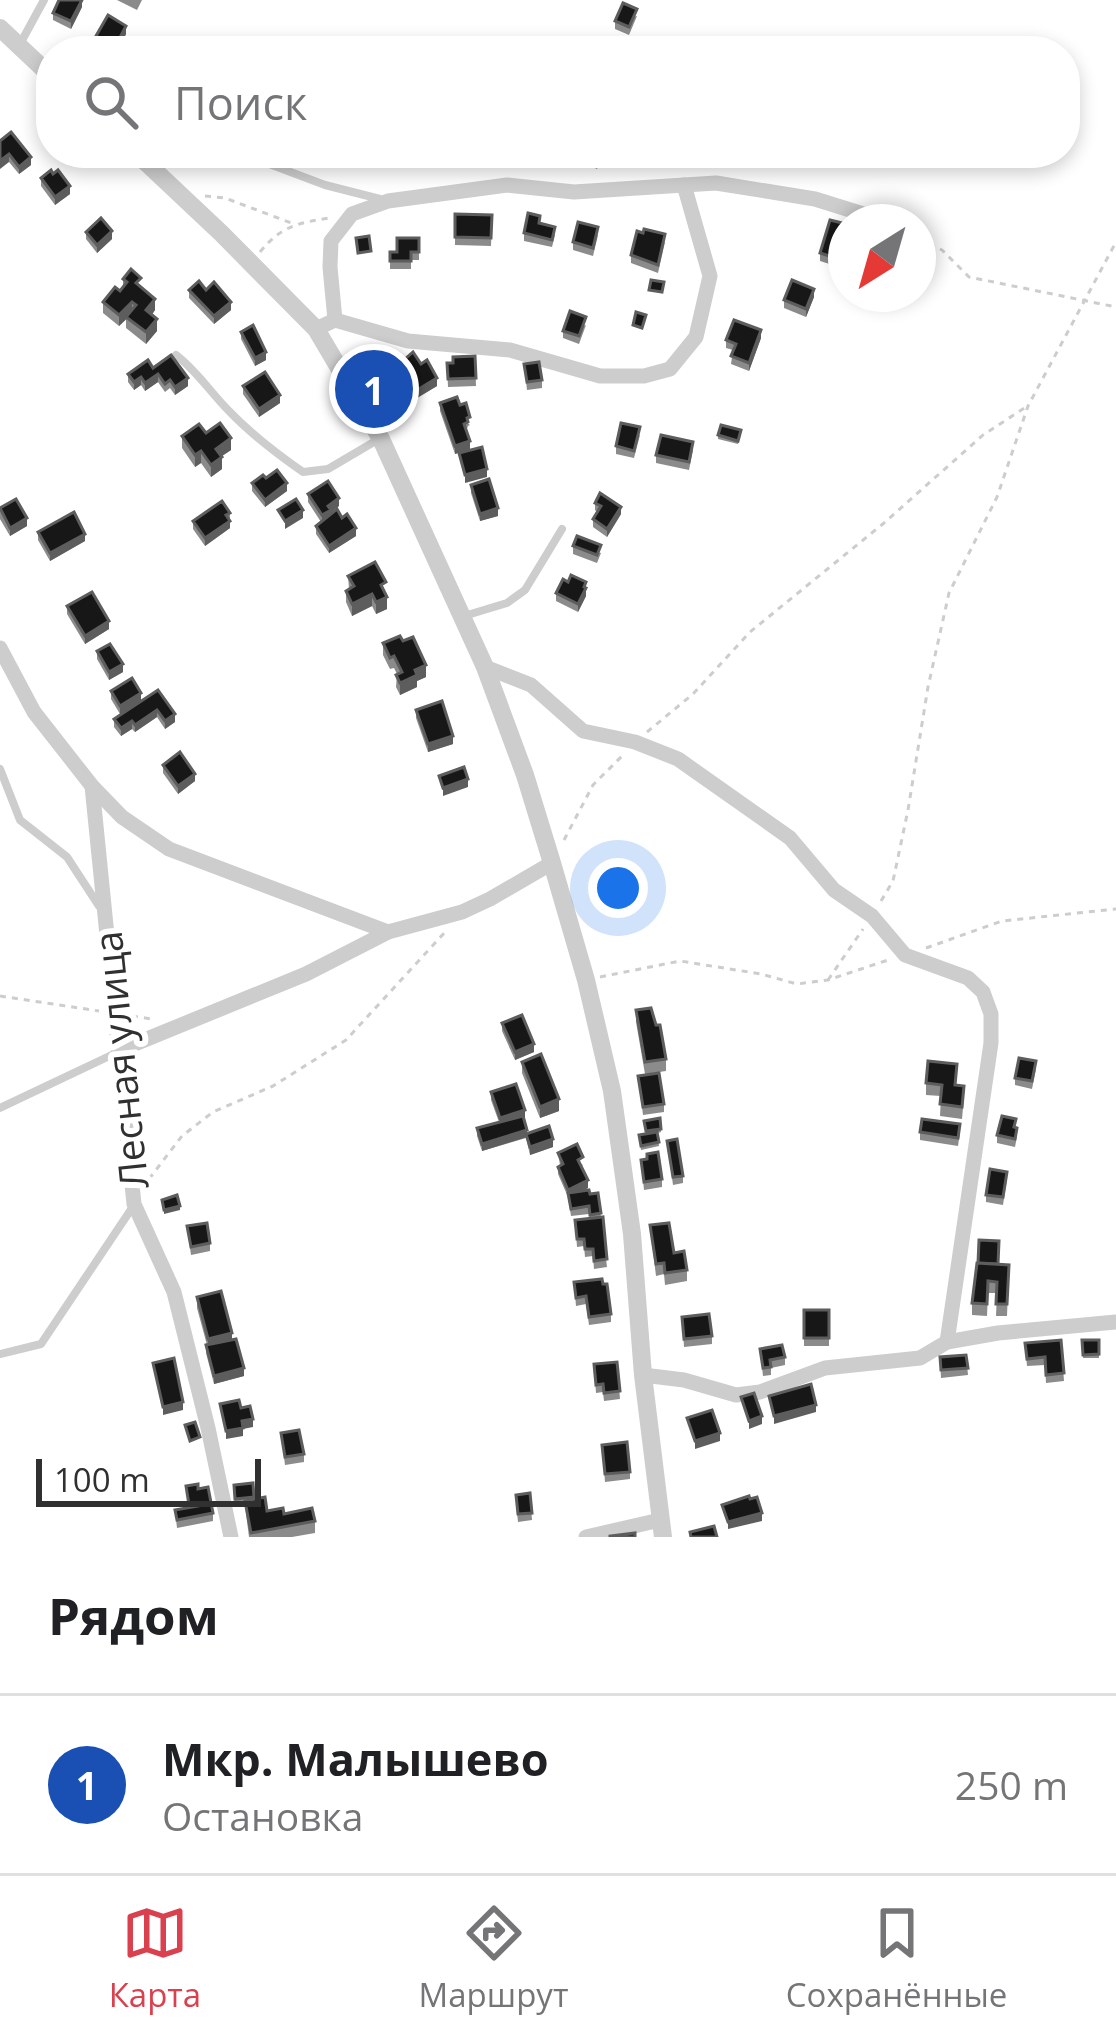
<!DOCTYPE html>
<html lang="ru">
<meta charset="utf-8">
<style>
body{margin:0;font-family:"Open Sans",sans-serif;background:#f6f6f6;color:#202124}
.compass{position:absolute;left:828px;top:204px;width:108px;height:108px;border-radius:50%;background:#fff;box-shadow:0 6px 18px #0003;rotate:217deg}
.scale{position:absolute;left:36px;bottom:30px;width:225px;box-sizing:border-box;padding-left:12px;border:6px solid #303030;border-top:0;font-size:33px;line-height:42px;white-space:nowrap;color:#303030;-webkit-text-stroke:9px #fff;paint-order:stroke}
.you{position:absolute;left:618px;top:888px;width:42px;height:42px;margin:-30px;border:9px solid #fff;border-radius:50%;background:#1a73e8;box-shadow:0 0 0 18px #1a73e833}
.badge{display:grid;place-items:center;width:78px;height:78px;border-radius:50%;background:#d8414d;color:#fff;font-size:39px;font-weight:700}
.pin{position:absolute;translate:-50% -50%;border:6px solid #fff;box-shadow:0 3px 12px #0006}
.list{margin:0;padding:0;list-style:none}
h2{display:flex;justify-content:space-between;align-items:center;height:156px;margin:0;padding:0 48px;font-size:51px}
h2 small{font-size:39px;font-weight:400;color:#757577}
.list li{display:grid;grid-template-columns:78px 1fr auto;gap:36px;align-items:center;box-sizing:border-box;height:180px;padding:0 48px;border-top:3px solid #e0e0e0}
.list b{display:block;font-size:45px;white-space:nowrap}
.list p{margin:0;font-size:39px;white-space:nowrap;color:#757577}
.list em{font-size:39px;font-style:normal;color:#757577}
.icon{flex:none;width:66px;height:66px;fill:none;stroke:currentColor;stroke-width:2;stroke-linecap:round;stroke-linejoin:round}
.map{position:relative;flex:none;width:1116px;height:1537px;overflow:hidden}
.search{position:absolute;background:#fff;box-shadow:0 6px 18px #0003;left:36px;right:36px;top:36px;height:132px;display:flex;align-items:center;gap:30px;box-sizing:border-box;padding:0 42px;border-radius:48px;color:#757577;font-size:45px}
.sheet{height:336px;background:#fff}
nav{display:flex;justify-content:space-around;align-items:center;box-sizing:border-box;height:168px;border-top:3px solid #e0e0e0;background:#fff;font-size:33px;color:#757577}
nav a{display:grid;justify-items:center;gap:6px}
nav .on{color:#d8414d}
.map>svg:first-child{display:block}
</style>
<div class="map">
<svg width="1116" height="1537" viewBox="0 0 1116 1537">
<rect width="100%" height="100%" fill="#fff"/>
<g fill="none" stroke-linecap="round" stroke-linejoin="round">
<g stroke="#cdcdcd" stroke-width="3" stroke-dasharray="6 6" stroke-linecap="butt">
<polyline points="205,196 225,198 294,224"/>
<polyline points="918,239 942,250 969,277 1116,307"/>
<path d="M260 252C281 226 298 223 329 218"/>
<polyline points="647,732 693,694 750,632 884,523 983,435 1026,407"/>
<polyline points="564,840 593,785 623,755"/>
<polyline points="881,901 893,881 908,810 928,687 949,593 997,497 1028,406 1116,242"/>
<polyline points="926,948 1002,921 1116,909"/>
<polyline points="600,977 680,961 761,974 797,984 828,980 888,960"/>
<polyline points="828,980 863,929"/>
<polyline points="0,996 99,1011"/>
<polyline points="132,1016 152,1019"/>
<polyline points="149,1179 182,1136 213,1112 273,1086 346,1040 446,931"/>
</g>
<g stroke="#cdcdcd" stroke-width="8">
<polyline points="20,44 44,0"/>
<polyline points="143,156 172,154 264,162 325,185 380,199"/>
<path d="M176 355C197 371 210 392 229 411 250 433 277 454 303 472L328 469 379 439"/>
<polyline points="464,616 507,603 525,590 562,529"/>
<polyline points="0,769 20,820 67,857 99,906"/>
<polyline points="0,1108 118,1052"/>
<polyline points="0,1354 41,1344 134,1205"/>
</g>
<g stroke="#cdcdcd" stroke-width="15">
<polyline points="335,320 408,341 510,350 600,376 644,376 670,369 696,337 710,276 684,185"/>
<polyline points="316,329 335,320 330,267 331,241 352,214 388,201 507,185 574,192 716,183 815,199 863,214"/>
<polyline points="0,648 34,712 92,786 122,817 169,849 388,932"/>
<polyline points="485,667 531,685 583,731 635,742 678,759 790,838 834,890 872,916 905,955 968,978 983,992 991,1014 991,1043 947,1342"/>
<polyline points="92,786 134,1204 174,1292 208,1428 231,1537"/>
<polyline points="120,1050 306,974 388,932 462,912 490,899 552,863"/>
<polyline points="643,1375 684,1380 736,1395 760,1392 825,1368 920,1358 947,1342 998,1333 1116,1322"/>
<polyline points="586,1537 660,1520"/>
</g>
<g stroke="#cdcdcd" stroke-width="18">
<polyline points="0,28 51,76"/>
<polyline points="136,153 221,233 316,329 381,439 485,667 525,775 552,863 586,980 612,1091 632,1234 643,1375 663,1537"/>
</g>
</g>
<g fill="#8b8b8b">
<polygon points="117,0 142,0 137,10"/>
<polygon points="82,7 71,29 53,20 53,13"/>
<polygon points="637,16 629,35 615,29 615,21"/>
<polygon points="126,34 117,51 109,51 96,44 96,36"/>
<polygon points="0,141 31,165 19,174 9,162"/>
<polygon points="425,153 450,153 447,160 439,156 437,161 425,156"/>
<polygon points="576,153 603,153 597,169 576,159"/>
<polygon points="41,178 70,194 55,205 41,186"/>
<polygon points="455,214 492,215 491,246 455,245"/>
<polygon points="540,224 555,235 552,247 524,241 524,233"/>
<polygon points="846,224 839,267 820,261 820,253"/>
<polygon points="86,232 112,239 97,253 86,239"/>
<polygon points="598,235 593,256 573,250 573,242"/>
<polygon points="419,238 419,260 411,260 411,269 390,269 390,252 397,252"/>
<polygon points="665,242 658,273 631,263 631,255"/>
<polygon points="123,279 141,287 155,310 152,315 157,331 146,344 126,328 126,319 119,326 103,313 103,302 120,291 123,288"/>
<polygon points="189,290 206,290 231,310 214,324 189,298"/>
<polygon points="814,297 806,317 784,308 784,300"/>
<polygon points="586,325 579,344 563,338 563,331"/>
<polygon points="241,332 266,360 255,366 241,339"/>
<polygon points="761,338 749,371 731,364 733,350 726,348 726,340"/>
<polygon points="475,356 476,386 448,387 447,363"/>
<polygon points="421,364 437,386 412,401 396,375 396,367"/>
<polygon points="524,364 542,380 542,388 527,390"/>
<polygon points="153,368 188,386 175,395 170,388 165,392 158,382 145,391 141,385 134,390 128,382 128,374"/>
<polygon points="243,386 280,403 259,417 243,394"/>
<polygon points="440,403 470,425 468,426 466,431 470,449 455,454 440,411"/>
<polygon points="206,433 231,450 222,456 222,469 211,477 201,463 195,467 182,448 182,436"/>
<polygon points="741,434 738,444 718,439 718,435"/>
<polygon points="640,435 634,458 616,454 616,446"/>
<polygon points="693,450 689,470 656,463 656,455"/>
<polygon points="266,478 287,491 265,507 252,491 252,483"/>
<polygon points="471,485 498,516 480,521 471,493"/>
<polygon points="308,494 339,506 331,512 331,514 342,518 356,536 329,553 316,534 316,526 321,522 308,502"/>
<polygon points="595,503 621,514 607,537 593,527 593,519 597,512 595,510"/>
<polygon points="0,508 27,526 10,536 0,519"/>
<polygon points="230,513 230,528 205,546 193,529 193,521"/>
<polygon points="38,532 85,541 50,561 38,540"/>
<polygon points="573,546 601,553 597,563 573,554"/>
<polygon points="348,576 385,594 387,609 376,614 372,606 352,616 346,602 346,591 349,589"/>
<polygon points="568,582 586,582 586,596 578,612 556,601 556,593"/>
<polygon points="67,606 109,629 85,644 67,614"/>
<polygon points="383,643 426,677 417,681 417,687 400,695 396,687 397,674 394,668 390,669 383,655"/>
<polygon points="97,651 123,672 109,680 97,659"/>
<polygon points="158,690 175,722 165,729 157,717 135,732 132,729 121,736 114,727 114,719"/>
<polygon points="111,691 141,701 120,714 111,699"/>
<polygon points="416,710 453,744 428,752 416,718"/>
<polygon points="163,765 195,781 178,794 163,773"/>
<polygon points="636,1010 666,1059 666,1071 645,1074 636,1022"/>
<polygon points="502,1023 534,1052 515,1060 502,1031"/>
<polygon points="522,1062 559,1111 540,1118 522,1073"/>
<polygon points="1036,1069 1032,1089 1015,1085 1015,1078"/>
<polygon points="638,1076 664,1104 664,1112 643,1115"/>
<polygon points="926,1083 956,1085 964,1097 962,1119 940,1116 941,1096 926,1095"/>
<polygon points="491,1092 525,1118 527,1134 553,1147 530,1155 526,1138 482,1151 477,1136 477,1128 499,1122 491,1100"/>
<polygon points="660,1118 661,1132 658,1133 659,1146 641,1150 639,1135 646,1134 644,1121"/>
<polygon points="1016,1127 1017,1136 1015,1147 997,1143 997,1135"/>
<polygon points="920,1132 960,1132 958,1146 920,1140"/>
<polygon points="667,1141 683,1176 683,1183 673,1185"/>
<polygon points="558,1153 583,1165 581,1166 588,1188 582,1191 590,1194 598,1193 607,1267 594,1269 593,1256 585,1257 584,1246 577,1247 575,1220 590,1219 589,1214 571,1216 568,1197 558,1174 558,1167 560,1165"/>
<polygon points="641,1160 662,1179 662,1187 644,1190"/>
<polygon points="1007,1179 1003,1205 986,1202 986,1195"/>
<polygon points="650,1225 687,1270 687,1281 665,1285 664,1274 656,1276"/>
<polygon points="187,1226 210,1243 210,1251 191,1255"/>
<polygon points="998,1264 1009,1265 1007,1316 996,1316 997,1293 988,1293 987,1316 972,1315 972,1303"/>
<polygon points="574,1282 611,1314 611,1322 589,1325 586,1304 576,1306"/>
<polygon points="197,1297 232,1340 244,1376 214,1384 206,1353 207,1345 197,1308"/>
<rect x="804" y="1310" width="25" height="36"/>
<polygon points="682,1317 712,1336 712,1344 684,1347"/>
<polygon points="1061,1340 1064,1381 1046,1383 1045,1365 1027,1366 1025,1343"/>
<polygon points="1082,1340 1099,1340 1099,1358 1083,1358"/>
<polygon points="760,1349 785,1357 785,1365 771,1368 771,1375 763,1376"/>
<polygon points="966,1355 968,1375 941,1378 940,1357"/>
<polygon points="617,1362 620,1399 604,1401 603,1392 596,1393 594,1364"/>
<polygon points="281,1433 304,1454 304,1462 285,1465"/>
<polygon points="602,1445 630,1472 630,1479 605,1482"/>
<polygon points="234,1485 254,1497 254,1499 267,1511 315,1521 315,1533 292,1537 249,1537 245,1506 235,1507"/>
<polygon points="186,1486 213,1513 213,1521 177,1528 175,1510 188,1508"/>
<polygon points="530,1493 532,1520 518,1522 516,1503"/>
</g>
<g fill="#5d5d5d">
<polygon points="82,0 82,7 71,29 71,21"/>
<polygon points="126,26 126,34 117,51 115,51 115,47"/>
<polygon points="9,154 9,162 0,169 0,161"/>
<polygon points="31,157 31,165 19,174 19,167"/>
<polygon points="70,186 70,194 55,205 55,197"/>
<polygon points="112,231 112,239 97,253 97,245"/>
<polygon points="814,289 814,297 806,317 806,309"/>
<polygon points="155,299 155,310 146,322 146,310"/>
<polygon points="132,302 132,314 119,326 119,315"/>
<polygon points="231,302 231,310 214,324 214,316"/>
<polygon points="157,319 157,331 146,344 146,332"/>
<polygon points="761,330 761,338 749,371 749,363"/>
<polygon points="266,352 266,360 255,366 255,358"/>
<polygon points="158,374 158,382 145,391 145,383"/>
<polygon points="141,377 141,385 134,390 134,382"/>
<polygon points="188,378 188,386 175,395 175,387"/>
<polygon points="437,378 437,386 412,401 412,393"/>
<polygon points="280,395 280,403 259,417 259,409"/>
<polygon points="231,438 231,450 216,460 216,449"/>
<polygon points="470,441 470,449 455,454 455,446"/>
<polygon points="201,451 201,463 195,467 195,455"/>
<polygon points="222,457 222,469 211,477 211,465"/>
<polygon points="487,469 487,477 465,483 465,475"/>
<polygon points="287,483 287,491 265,507 265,500"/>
<polygon points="339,498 339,506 331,512 331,518 322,523 322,515 328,506"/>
<polygon points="621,507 621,514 607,537 607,529"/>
<polygon points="498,508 498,516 480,521 480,514"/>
<polygon points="303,510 303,518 285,529 285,521"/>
<polygon points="27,518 27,526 10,536 10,528"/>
<polygon points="230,521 230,528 205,546 205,538"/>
<polygon points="356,528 356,536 329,553 329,546"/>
<polygon points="85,534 85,541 50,561 50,553"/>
<polygon points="586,582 586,596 578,612 578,604"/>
<polygon points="372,594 372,606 352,616 352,604"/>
<polygon points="387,597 387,609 376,614 376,602"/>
<polygon points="109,621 109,629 85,644 85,636"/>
<polygon points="123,664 123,672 109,680 109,672"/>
<polygon points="426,665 426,677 417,681 417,687 400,695 400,683 415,670"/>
<polygon points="141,693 141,701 120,714 120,706"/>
<polygon points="157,710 157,717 135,732 135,725"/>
<polygon points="175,714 175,722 165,729 165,721"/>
<polygon points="132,721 132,729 121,736 121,728"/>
<polygon points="453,736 453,744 428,752 428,744"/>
<polygon points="195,774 195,781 178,794 178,786"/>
<polygon points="468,779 468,787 443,796 443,788"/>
<polygon points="534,1044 534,1052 515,1060 515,1052"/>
<polygon points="559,1099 559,1111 540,1118 540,1107"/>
<polygon points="525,1110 525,1118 500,1126 500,1118"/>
<polygon points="527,1130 527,1137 482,1151 482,1144"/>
<polygon points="553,1139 553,1147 530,1155 530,1147"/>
<polygon points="588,1180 588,1188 568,1197 568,1190"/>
<polygon points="180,1206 180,1210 164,1214 164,1210"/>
<polygon points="232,1333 232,1345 208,1351 208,1339"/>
<polygon points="244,1368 244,1376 214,1384 214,1376"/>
<polygon points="183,1402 183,1410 163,1415 163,1407"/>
<polygon points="816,1405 816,1412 774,1424 774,1416"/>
<polygon points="762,1416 762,1424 749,1429 749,1421"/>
<polygon points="253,1419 253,1427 243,1429 243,1436 226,1439 226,1431 242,1421"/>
<polygon points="720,1433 720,1441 695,1449 695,1441"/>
<polygon points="762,1513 762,1521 728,1529 728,1522"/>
</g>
<g fill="#171717" stroke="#5d5d5d" stroke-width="3">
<polygon points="59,0 82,0 71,21 53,13"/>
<polygon points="623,3 637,9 629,27 615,21"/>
<polygon points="108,15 126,26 115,47 96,36"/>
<polygon points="11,132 31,157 19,167 9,154 0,161 0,141"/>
<polygon points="579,153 600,153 597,161"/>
<polygon points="51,170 53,174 58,170 70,186 55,197 41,178"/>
<polygon points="528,213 540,216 539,223 555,227 552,240 524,233"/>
<polygon points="455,214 492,215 491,238 455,237"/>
<polygon points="101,218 112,231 97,245 86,232"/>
<polygon points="830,220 846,224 846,236 839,259 820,253"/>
<polygon points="578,222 598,227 593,248 573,242"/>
<polygon points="644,229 665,234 658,265 631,255 637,231 643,233"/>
<polygon points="369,236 371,251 358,253 356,238"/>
<polygon points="397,238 419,238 419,252 411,252 411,261 390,261 390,252 397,252"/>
<polygon points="131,269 141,278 136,283 155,299 146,310 157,319 146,332 126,317 136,305 132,302 119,315 103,302 115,287 120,291 127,282 123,279"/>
<polygon points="651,280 664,282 662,292 649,290"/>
<polygon points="792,280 814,289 806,309 784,300"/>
<polygon points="199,281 206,290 214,282 231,302 214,316 189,290"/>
<polygon points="570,311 586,317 579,336 563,331"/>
<polygon points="636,312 646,315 642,328 633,325"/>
<polygon points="734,320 761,330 749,363 731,356 736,344 726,340"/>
<polygon points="253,325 266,352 255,358 241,332"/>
<polygon points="413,352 421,364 427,360 437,378 412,393 396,367"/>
<polygon points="171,355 188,378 175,387 170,380 165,384 158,374 145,383 141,377 134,382 128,374 148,360 153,368"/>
<polygon points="475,356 476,378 448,379 447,363 453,363 453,357"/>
<polygon points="539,362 542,380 527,382 524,364"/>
<polygon points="265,372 280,395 259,409 243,386"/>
<polygon points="457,397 460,405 466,403 470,417 467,418 468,422 464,424 470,441 455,446 440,403"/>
<polygon points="220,423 231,438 216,449 222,457 211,465 201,451 195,455 182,436 199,424 206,433"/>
<polygon points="621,423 640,427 634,451 616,446"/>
<polygon points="721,425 741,430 738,441 718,435"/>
<polygon points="661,435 693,442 689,462 656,455"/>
<polygon points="482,447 487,469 465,475 459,453"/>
<polygon points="277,470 287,483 265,500 252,483 263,475 266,478"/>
<polygon points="489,479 498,508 480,514 471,485"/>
<polygon points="328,481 339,498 328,506 331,510 322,515 308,494"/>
<polygon points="600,493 621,507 607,529 593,519 601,506 595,503"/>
<polygon points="16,499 27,518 10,528 0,508"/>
<polygon points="296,499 303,510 285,521 278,510"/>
<polygon points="222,501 230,513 226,515 230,521 205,538 193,521"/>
<polygon points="337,509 342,518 347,514 356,528 329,546 316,526"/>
<polygon points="74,512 85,534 50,553 38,532"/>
<polygon points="577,536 601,545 597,555 573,546"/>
<polygon points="375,562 386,582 381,585 387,597 376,602 372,594 352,604 346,591 354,586 348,576"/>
<polygon points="571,575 586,582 584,587 586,588 578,604 556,593 563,579 568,582"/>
<polygon points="92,592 109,621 85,636 67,606"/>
<polygon points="400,636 403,641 413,637 426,665 415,670 417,675 400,683 396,675 402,672 394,656 390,658 383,643"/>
<polygon points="110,644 123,664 109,672 97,651"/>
<polygon points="132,678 141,693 120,706 111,691"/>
<polygon points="158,690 175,714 165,721 157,710 135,725 132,721 121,728 114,719"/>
<polygon points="442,701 453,736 428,744 416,710"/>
<polygon points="180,752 195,774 178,786 163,765"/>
<polygon points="464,767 468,779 443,788 439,776"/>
<polygon points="651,1008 656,1025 660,1025 666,1059 645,1062 636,1010"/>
<polygon points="522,1015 534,1044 515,1052 502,1023"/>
<polygon points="541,1054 559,1099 540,1107 522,1062"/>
<polygon points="1019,1058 1036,1061 1032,1081 1015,1078"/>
<polygon points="928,1061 957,1064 955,1085 964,1086 962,1107 940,1104 942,1085 926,1083"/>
<polygon points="659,1073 664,1104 643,1107 638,1076"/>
<polygon points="516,1084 525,1110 500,1118 491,1092"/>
<polygon points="523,1116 527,1130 482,1144 477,1128"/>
<polygon points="1002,1116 1016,1119 1014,1127 1017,1128 1015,1139 997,1135"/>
<polygon points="660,1118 661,1129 646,1131 644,1121"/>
<polygon points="922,1119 960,1124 958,1138 920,1132"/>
<polygon points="549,1126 553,1139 530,1147 526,1134"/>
<polygon points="657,1132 659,1142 641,1146 639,1135"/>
<polygon points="677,1139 683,1176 673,1177 667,1141"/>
<polygon points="577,1144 583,1157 578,1160 588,1180 568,1190 558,1167 563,1164 558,1153"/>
<polygon points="658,1152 662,1179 644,1182 641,1160 647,1159 647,1154"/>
<polygon points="990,1169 1007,1172 1003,1197 986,1195"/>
<polygon points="589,1190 590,1194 598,1193 601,1213 590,1215 589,1206 571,1209 568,1193"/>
<polygon points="177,1195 180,1206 164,1210 162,1200"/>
<polygon points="603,1217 607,1259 594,1261 593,1249 585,1249 584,1239 577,1239 575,1220"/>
<polygon points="207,1223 210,1243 191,1247 187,1226"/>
<polygon points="669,1223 674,1253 684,1251 687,1270 665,1273 664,1263 656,1264 650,1225"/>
<polygon points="979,1240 999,1241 998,1264 978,1263"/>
<polygon points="977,1263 1009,1265 1007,1304 996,1304 997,1282 988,1281 987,1304 972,1303"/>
<polygon points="602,1279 603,1284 607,1284 611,1314 589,1317 586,1296 576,1298 574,1282"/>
<polygon points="221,1291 232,1333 208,1339 197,1297"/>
<rect x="804" y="1310" width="25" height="28"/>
<polygon points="709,1314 712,1336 684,1339 682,1317"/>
<polygon points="236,1339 244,1368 214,1376 206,1345"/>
<polygon points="1061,1340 1064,1373 1046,1375 1045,1357 1027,1359 1025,1343"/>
<polygon points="1082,1340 1099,1340 1099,1354 1083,1355"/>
<polygon points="782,1345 785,1357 770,1360 771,1367 763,1368 760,1349"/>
<polygon points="966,1355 968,1368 941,1370 940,1357"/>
<polygon points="174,1358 183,1402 163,1407 153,1363"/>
<polygon points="617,1362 620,1391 604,1393 603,1384 596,1385 594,1364"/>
<polygon points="811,1384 816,1405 774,1416 769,1396"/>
<polygon points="754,1393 762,1416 749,1421 741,1397"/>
<polygon points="239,1400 241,1408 250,1406 253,1419 242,1421 243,1428 226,1431 220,1404"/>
<polygon points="712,1410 720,1433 695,1441 687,1418"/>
<polygon points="195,1422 200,1437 190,1441 185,1425"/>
<polygon points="299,1430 304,1454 285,1457 281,1433"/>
<polygon points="627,1442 630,1472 605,1474 602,1445"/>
<polygon points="253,1483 254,1497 235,1499 234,1485"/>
<polygon points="198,1484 198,1489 208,1487 213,1513 177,1520 175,1510 198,1506 198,1503 189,1505 186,1486"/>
<polygon points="530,1493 532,1513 518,1514 516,1495"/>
<polygon points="749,1496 750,1499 757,1497 762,1513 728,1522 722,1505"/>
<polygon points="265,1497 267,1511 283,1508 284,1514 312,1508 315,1521 251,1533 245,1501"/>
<polygon points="714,1526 717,1537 691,1537 690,1532"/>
<polygon points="635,1533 635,1537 610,1537 610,1536"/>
</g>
<g text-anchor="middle" stroke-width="12" stroke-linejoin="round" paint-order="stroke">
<g font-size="39" fill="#303030" stroke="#fff">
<text transform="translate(121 1060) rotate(-96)" y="14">Лесная улица</text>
</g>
</g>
</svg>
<svg class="compass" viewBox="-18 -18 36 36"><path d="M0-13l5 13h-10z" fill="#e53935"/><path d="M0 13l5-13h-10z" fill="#757577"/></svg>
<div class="scale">100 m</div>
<div class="you"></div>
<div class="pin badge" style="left:374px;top:389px;background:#1a4fb4">1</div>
<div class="search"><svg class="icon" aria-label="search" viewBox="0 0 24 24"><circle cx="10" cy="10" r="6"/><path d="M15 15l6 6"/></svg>Поиск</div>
</div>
<section class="sheet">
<h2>Рядом<small></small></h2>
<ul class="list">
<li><span class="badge" style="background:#1a4fb4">1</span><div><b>Мкр. Малышево</b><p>Остановка</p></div><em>250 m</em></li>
</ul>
</section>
<nav>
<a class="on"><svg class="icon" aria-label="map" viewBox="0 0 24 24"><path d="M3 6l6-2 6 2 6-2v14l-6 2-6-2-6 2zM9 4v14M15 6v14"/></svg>Карта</a>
<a><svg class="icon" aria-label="directions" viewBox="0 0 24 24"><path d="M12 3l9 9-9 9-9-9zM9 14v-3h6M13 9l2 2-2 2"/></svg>Маршрут</a>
<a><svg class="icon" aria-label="saved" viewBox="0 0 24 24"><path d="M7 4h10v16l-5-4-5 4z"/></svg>Сохранённые</a>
</nav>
